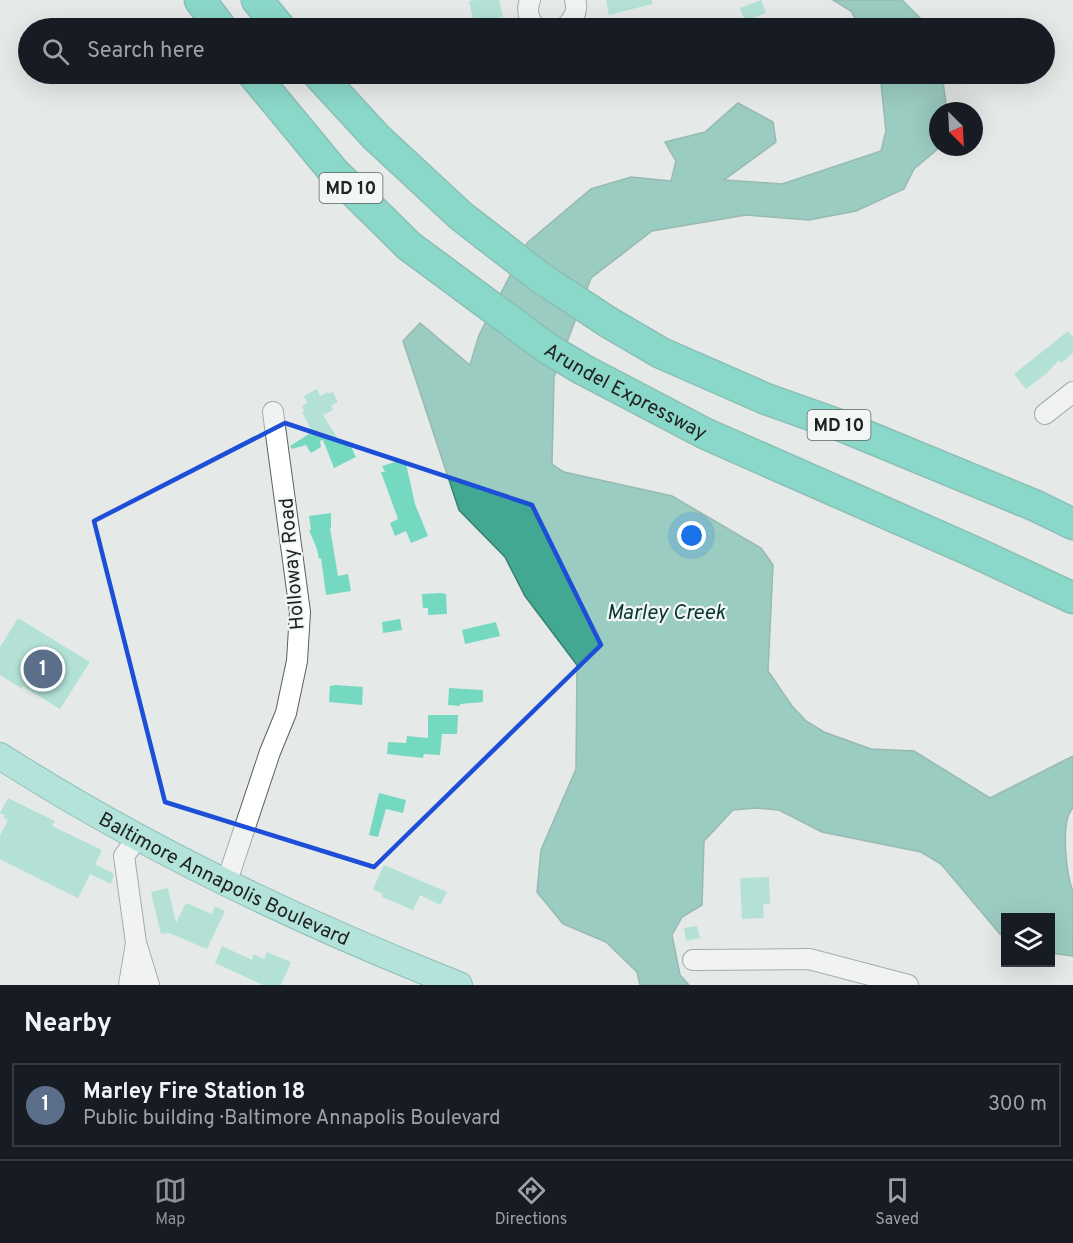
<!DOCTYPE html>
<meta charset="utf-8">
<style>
body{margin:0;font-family:Overpass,sans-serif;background:#242831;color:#f1f3f6}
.controls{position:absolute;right:18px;bottom:18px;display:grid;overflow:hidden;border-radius:0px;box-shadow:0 6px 24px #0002}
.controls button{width:54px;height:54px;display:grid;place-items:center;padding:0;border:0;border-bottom:2px solid #363941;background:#171b24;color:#f1f3f6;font:30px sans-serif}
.compass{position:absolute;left:929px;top:102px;width:54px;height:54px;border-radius:50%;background:#171b24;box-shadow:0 6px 24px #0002;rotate:156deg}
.you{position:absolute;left:692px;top:536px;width:21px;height:21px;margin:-15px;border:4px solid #fff;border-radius:50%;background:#1a73e8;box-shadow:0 0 0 9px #1a73e833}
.badge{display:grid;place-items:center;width:39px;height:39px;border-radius:50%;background:#8c9099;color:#fff;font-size:20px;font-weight:700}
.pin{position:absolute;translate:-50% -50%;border:3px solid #fff;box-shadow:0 2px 6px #0006}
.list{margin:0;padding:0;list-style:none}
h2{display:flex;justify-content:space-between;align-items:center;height:78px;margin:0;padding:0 24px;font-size:26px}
h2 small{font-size:20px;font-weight:400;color:#9ea1a6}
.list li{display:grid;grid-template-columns:39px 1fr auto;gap:18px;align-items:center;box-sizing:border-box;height:84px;margin:0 12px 12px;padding:0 12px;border:2px solid #363941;border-radius:0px}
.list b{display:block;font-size:22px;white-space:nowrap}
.list p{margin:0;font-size:20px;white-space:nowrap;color:#9ea1a6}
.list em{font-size:20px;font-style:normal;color:#9ea1a6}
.icon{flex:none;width:33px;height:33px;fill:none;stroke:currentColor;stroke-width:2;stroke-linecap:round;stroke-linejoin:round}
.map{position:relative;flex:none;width:1073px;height:985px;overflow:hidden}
.search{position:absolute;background:#171b24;box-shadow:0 6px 24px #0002;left:18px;right:18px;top:18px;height:66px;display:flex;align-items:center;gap:15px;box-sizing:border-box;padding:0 21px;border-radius:33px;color:#9ea1a6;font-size:22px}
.sheet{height:174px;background:#171b24}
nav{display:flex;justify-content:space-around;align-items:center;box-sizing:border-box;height:84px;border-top:2px solid #363941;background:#171b24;font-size:16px;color:#9ea1a6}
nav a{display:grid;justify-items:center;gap:3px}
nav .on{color:#8c9099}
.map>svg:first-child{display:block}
</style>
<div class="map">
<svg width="1073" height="985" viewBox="0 0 1073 985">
<rect width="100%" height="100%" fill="#e5eae8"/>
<g fill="#42a892" stroke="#388070" stroke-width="1.5">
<polygon points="833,0 902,0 930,28 860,28 851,11"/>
<path d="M880 74H942L947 111H938V147H940L914 169 904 189 856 211 809 220 746 215 652 231 591 278 554 377 552 464 564 472 672 496 761 548 773 565 768 671 792 706 806 721 824 732 871 749 914 751 990 798 1073 756V808C1060 820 1066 876 1073 891V956L1051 953 1050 918H1006L1005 936 1000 934 941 864 921 852 822 832 779 810 756 808 733 810 704 841 702 905 682 917 672 935 680 975 689 985H640L637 972 606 942 563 924 537 892 541 850 576 769 577 665 525 596 505 557 459 510 403 341 420 323 470 365 479 335 527 243 591 189 631 177 671 181 676 161 665 142 705 132 738 103 773 122 776 142 724 180 782 184 881 151 886 131Z"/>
</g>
<g fill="#75d8c0">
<polygon points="475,0 499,0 503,17 474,23 469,1"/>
<polygon points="606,0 652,0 652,4 609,15"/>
<polygon points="761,0 766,13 745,21 740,8"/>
<polygon points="1068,331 1073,337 1073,353 1061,363 1059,360 1047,373 1026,389 1014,374"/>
<polygon points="317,389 320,396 327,392 328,394 333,392 338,402 331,406 333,410 323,415 341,444 348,441 356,457 334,468 323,440 320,441 321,447 311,453 306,445 292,449 290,446 312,432 302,412 304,411 302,406 307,403 304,396"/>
<polygon points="405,459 415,504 428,536 411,543 406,531 395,536 390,523 398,519 381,472 385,472 382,466"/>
<polygon points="331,513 331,528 330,528 338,576 348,574 351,591 326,595 321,558 319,559 317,549 309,530 311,530 309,516"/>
<polygon points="441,593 446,594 447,614 428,615 428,608 423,608 422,594"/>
<polygon points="18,618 90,662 60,709 23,686 21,688 0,675 0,647"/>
<polygon points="400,619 402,630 383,633 382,622"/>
<polygon points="496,622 500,636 465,644 462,630"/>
<polygon points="336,685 363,687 362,705 329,702 330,686"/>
<polygon points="449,688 483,690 483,702 460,704 460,706 448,705"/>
<polygon points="428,715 458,715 457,734 442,734 440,755 424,754 423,758 387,754 388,742 406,743 407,736 428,738"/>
<polygon points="379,793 406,800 403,813 386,809 378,837 369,835"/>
<polygon points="8,798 55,821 52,826 102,850 95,864 114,874 111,884 90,874 78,898 0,859 0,836 8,820 4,818 5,815 0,813"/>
<polygon points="384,865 447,892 440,905 420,895 413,910 382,897 383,894 373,889"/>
<polygon points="769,877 770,904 763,904 764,918 742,919 740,878"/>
<polygon points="168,888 176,923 186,903 212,914 215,906 225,911 207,949 169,933 161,934 151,892"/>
<polygon points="697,926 700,938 686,941 684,928"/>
<polygon points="222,946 252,960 254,954 264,959 267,952 291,962 281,985 263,985 215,963"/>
</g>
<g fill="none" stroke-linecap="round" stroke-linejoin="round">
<g stroke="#5d6160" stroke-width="22">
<g id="minor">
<path d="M530 0C526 11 528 19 536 28"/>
<path d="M564 28C572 22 579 11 575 0"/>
<polyline points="1045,414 1073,392"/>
<polyline points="226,884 270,752 286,713 297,661 300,612 273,412"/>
<polyline points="137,946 149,985"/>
<polyline points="693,960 809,959 908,985"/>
<polyline points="129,985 136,943 124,856 137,838"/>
</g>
</g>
<g stroke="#1e8b78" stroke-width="28">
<g id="major">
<path id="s1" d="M0 756C145 849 299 922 459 985"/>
</g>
</g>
<g stroke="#1e8b78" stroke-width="33">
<g id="highway">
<polyline points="200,0 221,28"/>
<polyline points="257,0 280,28"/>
<path id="s2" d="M253 74 334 172 409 246 547 348 582 369 706 434 972 551 1073 598"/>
<polyline points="318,74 376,137 461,216 541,278 608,322 661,353 766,399 842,426 1036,506 1073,524"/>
</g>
</g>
<use href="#minor" stroke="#fff" stroke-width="20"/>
<use href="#major" stroke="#77dbca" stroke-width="26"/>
<use href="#highway" stroke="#1cc3a6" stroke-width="30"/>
</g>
<path d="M0 0H1073V985H0ZM285 423 532 505 601 645 374 867 165 802 94 521Z" fill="#e5eae8" fill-opacity=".55" fill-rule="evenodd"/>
<path fill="none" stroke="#1d4ed8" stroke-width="4.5" stroke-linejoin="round" d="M285 423 532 505 601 645 374 867 165 802 94 521Z"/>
<g text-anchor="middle" stroke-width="4.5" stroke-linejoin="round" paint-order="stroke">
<g fill="#f2f7f6" stroke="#606362" stroke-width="1.5">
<rect x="319.5" y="173" width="63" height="30" rx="4.5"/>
<rect x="807.5" y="410" width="63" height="30" rx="4.5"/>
</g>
<g font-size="18" font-weight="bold" fill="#212322">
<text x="351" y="194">MD 10</text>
<text x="839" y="431">MD 10</text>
</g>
<g font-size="20" fill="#212322" stroke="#f2f7f6">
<text dy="7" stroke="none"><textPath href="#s2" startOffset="494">Arundel Expressway</textPath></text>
<text transform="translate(291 564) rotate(-95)" y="7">Holloway Road</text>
<text dy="7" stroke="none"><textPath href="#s1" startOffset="256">Baltimore Annapolis Boulevard</textPath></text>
</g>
<g font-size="21" font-style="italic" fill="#07372e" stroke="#f2f7f6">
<text x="666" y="619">Marley Creek</text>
</g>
</g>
</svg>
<div class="controls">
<button><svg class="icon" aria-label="layers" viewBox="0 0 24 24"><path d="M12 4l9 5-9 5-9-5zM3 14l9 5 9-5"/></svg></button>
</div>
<svg class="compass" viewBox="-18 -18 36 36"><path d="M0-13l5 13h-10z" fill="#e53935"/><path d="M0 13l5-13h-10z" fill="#9ea1a6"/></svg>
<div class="you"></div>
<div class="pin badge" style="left:43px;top:669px;background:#5c6f8a">1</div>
<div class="search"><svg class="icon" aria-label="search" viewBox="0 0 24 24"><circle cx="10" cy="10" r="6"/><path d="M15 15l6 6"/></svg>Search here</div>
</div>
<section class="sheet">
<h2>Nearby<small></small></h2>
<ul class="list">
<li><span class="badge" style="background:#5c6f8a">1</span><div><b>Marley Fire Station 18</b><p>Public building · Baltimore Annapolis Boulevard</p></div><em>300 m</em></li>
</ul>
</section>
<nav>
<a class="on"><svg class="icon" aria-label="map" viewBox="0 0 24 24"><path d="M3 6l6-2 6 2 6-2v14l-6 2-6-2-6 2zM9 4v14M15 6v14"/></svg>Map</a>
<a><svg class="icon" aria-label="directions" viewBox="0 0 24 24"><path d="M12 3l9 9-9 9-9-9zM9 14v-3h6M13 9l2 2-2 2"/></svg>Directions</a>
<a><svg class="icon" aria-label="saved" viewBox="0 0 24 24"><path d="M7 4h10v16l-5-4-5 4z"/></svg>Saved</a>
</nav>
